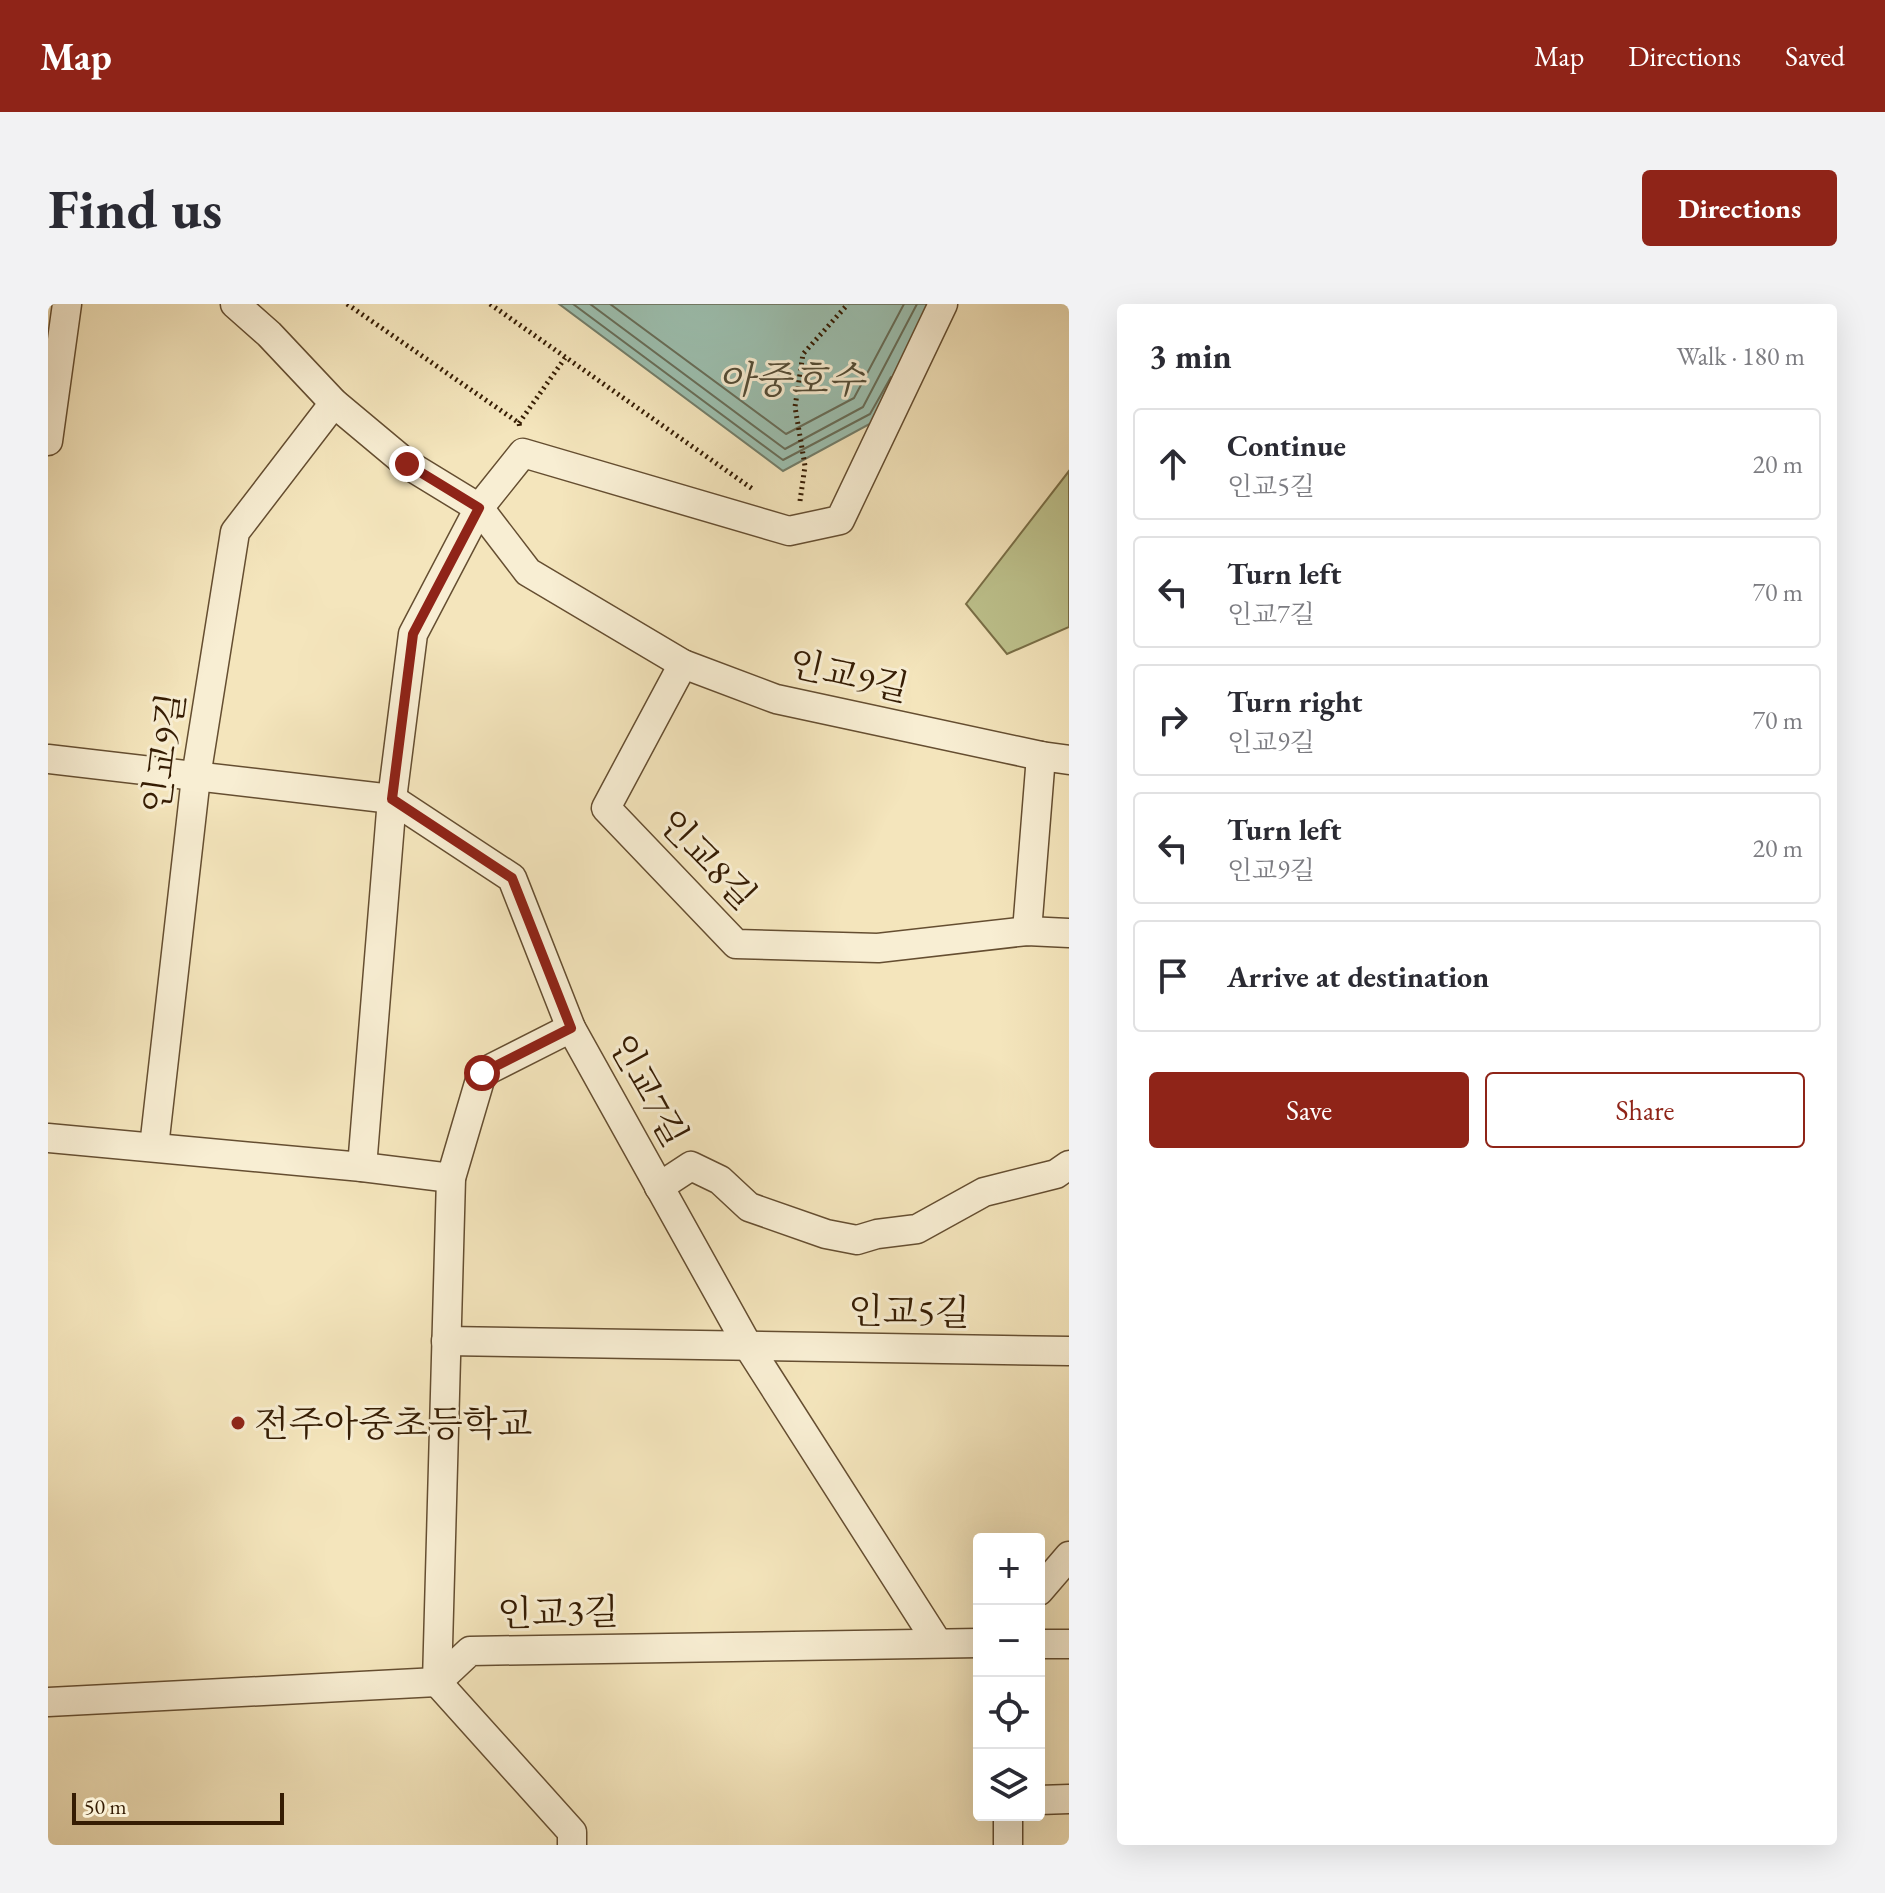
<!DOCTYPE html>
<meta charset="utf-8">
<style>
body{margin:0;font-family:"EB Garamond","Noto Serif KR",serif;background:#f2f2f3;color:#2b2b33}
.controls{position:absolute;right:24px;bottom:24px;display:grid;overflow:hidden;border-radius:8px;box-shadow:0 8px 32px #0002}
.controls button{width:72px;height:72px;display:grid;place-items:center;padding:0;border:0;border-bottom:2px solid #e1e1e2;background:#fff;color:#2b2b33;font:40px sans-serif}
.scale{position:absolute;left:24px;bottom:20px;width:212px;box-sizing:border-box;padding-left:8px;border:4px solid #351c03;border-top:0;font-size:22px;line-height:28px;white-space:nowrap;color:#351c03;-webkit-text-stroke:6px #f8eed3;paint-order:stroke}
.stop{position:absolute;width:24px;height:24px;margin:-18px;border:6px solid #8f2418;border-radius:50%;background:#fff}
.stop.end{background:#8f2418;border-color:#fff;box-shadow:0 2px 8px #0008}
.list{margin:0;padding:0;list-style:none}
h2{display:flex;justify-content:space-between;align-items:center;height:104px;margin:0;padding:0 32px;font-size:34px}
h2 small{font-size:26px;font-weight:400;color:#7c7c81}
.list li{display:grid;grid-template-columns:52px 1fr auto;gap:24px;align-items:center;box-sizing:border-box;height:112px;margin:0 16px 16px;padding:0 16px;border:2px solid #e1e1e2;border-radius:8px}
.list b{display:block;font-size:30px;white-space:nowrap}
.list p{margin:0;font-size:26px;white-space:nowrap;color:#7c7c81}
.list em{font-size:26px;font-style:normal;color:#7c7c81}
.actions{display:flex;gap:16px;padding:24px 32px}
.actions a{flex:1;padding:18px 0;border:2px solid #8f2418;border-radius:8px;text-align:center;font-size:28px;color:#8f2418}
.actions .main{background:#8f2418;color:#fff}
.icon{flex:none;width:44px;height:44px;fill:none;stroke:currentColor;stroke-width:2;stroke-linecap:round;stroke-linejoin:round}
.map{position:relative;flex:none;width:1021px;height:1541px;overflow:hidden;border-radius:8px}
header{display:flex;align-items:center;gap:48px;box-sizing:border-box;height:112px;padding:0 40px;background:#8f2418;color:#fff}
header strong{font-size:38px}
nav{display:flex;gap:44px;margin-inline-start:auto;font-size:28px}
.intro{display:flex;align-items:center;justify-content:space-between;box-sizing:border-box;height:192px;padding:0 48px}
h1{margin:0;font-size:56px}
.button{padding:20px 36px;border-radius:8px;background:#8f2418;color:#fff;font-size:28px;font-weight:700}
main{display:flex;gap:48px;padding:0 48px}
aside{flex:1;background:#fff;border-radius:8px;box-shadow:0 8px 32px #0002}
.map>svg:first-child{display:block}
</style>
<header>
<strong>Map</strong>
<nav><a>Map</a><a>Directions</a><a>Saved</a></nav>
</header>
<div class="intro"><h1>Find us</h1><a class="button">Directions</a></div>
<main>
<div class="map">
<svg width="1021" height="1541" viewBox="0 0 1021 1541">
<rect width="100%" height="100%" fill="#f4e5bc"/>
<filter id="stains"><feTurbulence type="fractalNoise" baseFrequency=".0025" numOctaves="4"/><feColorMatrix values="0 0 0 0 .2 0 0 0 0 .09 0 0 0 0 .02 0 0 0 .5 -.17"/></filter>
<radialGradient id="worn" r=".72"><stop offset=".6" stop-color="#630" stop-opacity="0"/><stop offset="1" stop-color="#630" stop-opacity=".3"/></radialGradient>
<polygon fill="#bec38e" stroke="#7a7048" stroke-width="2" points="1021,167 1021,323 959,350 918,300"/>
<polygon fill="#9cbfaf" stroke="#737e6a" stroke-width="2" points="511,0 889,0 829,116 735,167"/>
<g fill="none" stroke-linecap="round" stroke-linejoin="round">
<g stroke="#686e59" stroke-width="2">
<polyline points="525,0 735,156 822,110 843,73"/>
<polyline points="542,0 737,145 815,103 869,0"/>
<polyline points="562,0 738,130 806,94 856,0"/>
</g>
<g stroke="#654e31" stroke-width="31">
<g id="minor">
<polyline points="187,0 221,30 286,99 359,160 431,204 480,268 635,360 728,395 993,452 1021,456"/>
<polyline points="0,137 19,0"/>
<polyline points="635,360 558,504 688,640 830,644 979,627 1021,629"/>
<polyline points="0,455 344,495 464,574 523,724 700,1042 889,1338"/>
<polyline points="979,627 993,452"/>
<polyline points="523,724 434,769 403,874 389,1378 524,1528 524,1541"/>
<polyline points="0,834 314,863 403,874"/>
<polyline points="106,843 148,473 187,228 286,99"/>
<polyline points="314,863 344,495 365,330 431,204 475,149 741,227 792,216 895,0"/>
<polyline points="611,883 643,862 672,876 701,903 778,930 809,936 829,930 869,925 936,888 1008,870 1021,861"/>
<polyline points="398,1037 1021,1047"/>
<polyline points="991,1287 1021,1252"/>
<polyline points="991,1340 1021,1340"/>
<polyline points="0,1398 389,1378 422,1347 931,1339"/>
<polyline points="991,1496 1021,1495"/>
<polyline points="960,1511 960,1541"/>
</g>
</g>
<g stroke="#351c03" stroke-width="5" stroke-dasharray="2 4" stroke-linecap="butt">
<polyline points="299,0 471,119 472,125"/>
<polyline points="442,0 706,186"/>
<polyline points="471,119 517,54"/>
<polyline points="752,197 757,162 747,103 755,50 800,0"/>
</g>
<use href="#minor" stroke="#f8eed3" stroke-width="28"/>
</g>
<g fill="none" stroke-linecap="round" stroke-linejoin="round">
<polyline stroke="#8f2418" stroke-width="10" points="359,160 431,204 365,330 344,495 464,574 523,724 434,769"/>
</g>
<circle fill="#8f2418" stroke="#f8eed3" stroke-width="3" cx="190" cy="1119" r="8"/>
<g text-anchor="middle" stroke-width="6" stroke-linejoin="round" paint-order="stroke">
<g font-size="36" fill="#351c03" stroke="#f8eed3">
<text transform="translate(801 371) rotate(13)" y="13">인교9길</text>
<text transform="translate(115 449) rotate(-82)" y="13">인교9길</text>
<text transform="translate(660 555) rotate(46)" y="13">인교8길</text>
<text transform="translate(601 786) rotate(61)" y="13">인교7길</text>
<text transform="translate(861 1007) rotate(1)" y="13">인교5길</text>
<text transform="translate(510 1308) rotate(-1)" y="13">인교3길</text>
</g>
<g font-size="36" fill="#351c03" stroke="#f8eed3" text-anchor="start">
<text x="206" y="1132">전주아중초등학교</text>
</g>
<g font-size="38" font-style="italic" fill="#544d37" stroke="#f8eed3">
<text x="743" y="89">아중호수</text>
</g>
</g>
<rect width="100%" height="100%" filter="url(#stains)"/>
<rect width="100%" height="100%" fill="url(#worn)"/>
</svg>
<div class="controls">
<button>+</button>
<button>−</button>
<button><svg class="icon" aria-label="locate" viewBox="0 0 24 24"><circle cx="12" cy="12" r="6"/><path d="M12 2v4M12 18v4M2 12h4M18 12h4"/></svg></button>
<button><svg class="icon" aria-label="layers" viewBox="0 0 24 24"><path d="M12 4l9 5-9 5-9-5zM3 14l9 5 9-5"/></svg></button>
</div>
<div class="scale">50 m</div>
<div class="stop" style="left:434px;top:769px"></div>
<div class="stop end" style="left:359px;top:160px"></div>
</div>
<aside>
<h2>3 min<small>Walk · 180 m</small></h2>
<ul class="list">
<li><svg class="icon" aria-label="ahead" viewBox="0 0 24 24"><path d="M12 20V5M6 11l6-6 6 6"/></svg><div><b>Continue</b><p>인교5길</p></div><em>20 m</em></li>
<li><svg class="icon" aria-label="left" viewBox="0 0 24 24"><path d="M17 20v-9H6M10 6l-5 5 5 5"/></svg><div><b>Turn left</b><p>인교7길</p></div><em>70 m</em></li>
<li><svg class="icon" aria-label="right" viewBox="0 0 24 24"><path d="M7 20v-9h11M14 6l5 5-5 5"/></svg><div><b>Turn right</b><p>인교9길</p></div><em>70 m</em></li>
<li><svg class="icon" aria-label="left" viewBox="0 0 24 24"><path d="M17 20v-9H6M10 6l-5 5 5 5"/></svg><div><b>Turn left</b><p>인교9길</p></div><em>20 m</em></li>
<li><svg class="icon" aria-label="arrive" viewBox="0 0 24 24"><path d="M6 21V4h12l-3 4 3 4H6"/></svg><div><b>Arrive at destination</b></div></li>
</ul>
<div class="actions"><a class="main">Save</a><a>Share</a></div>
</aside>
</main>
